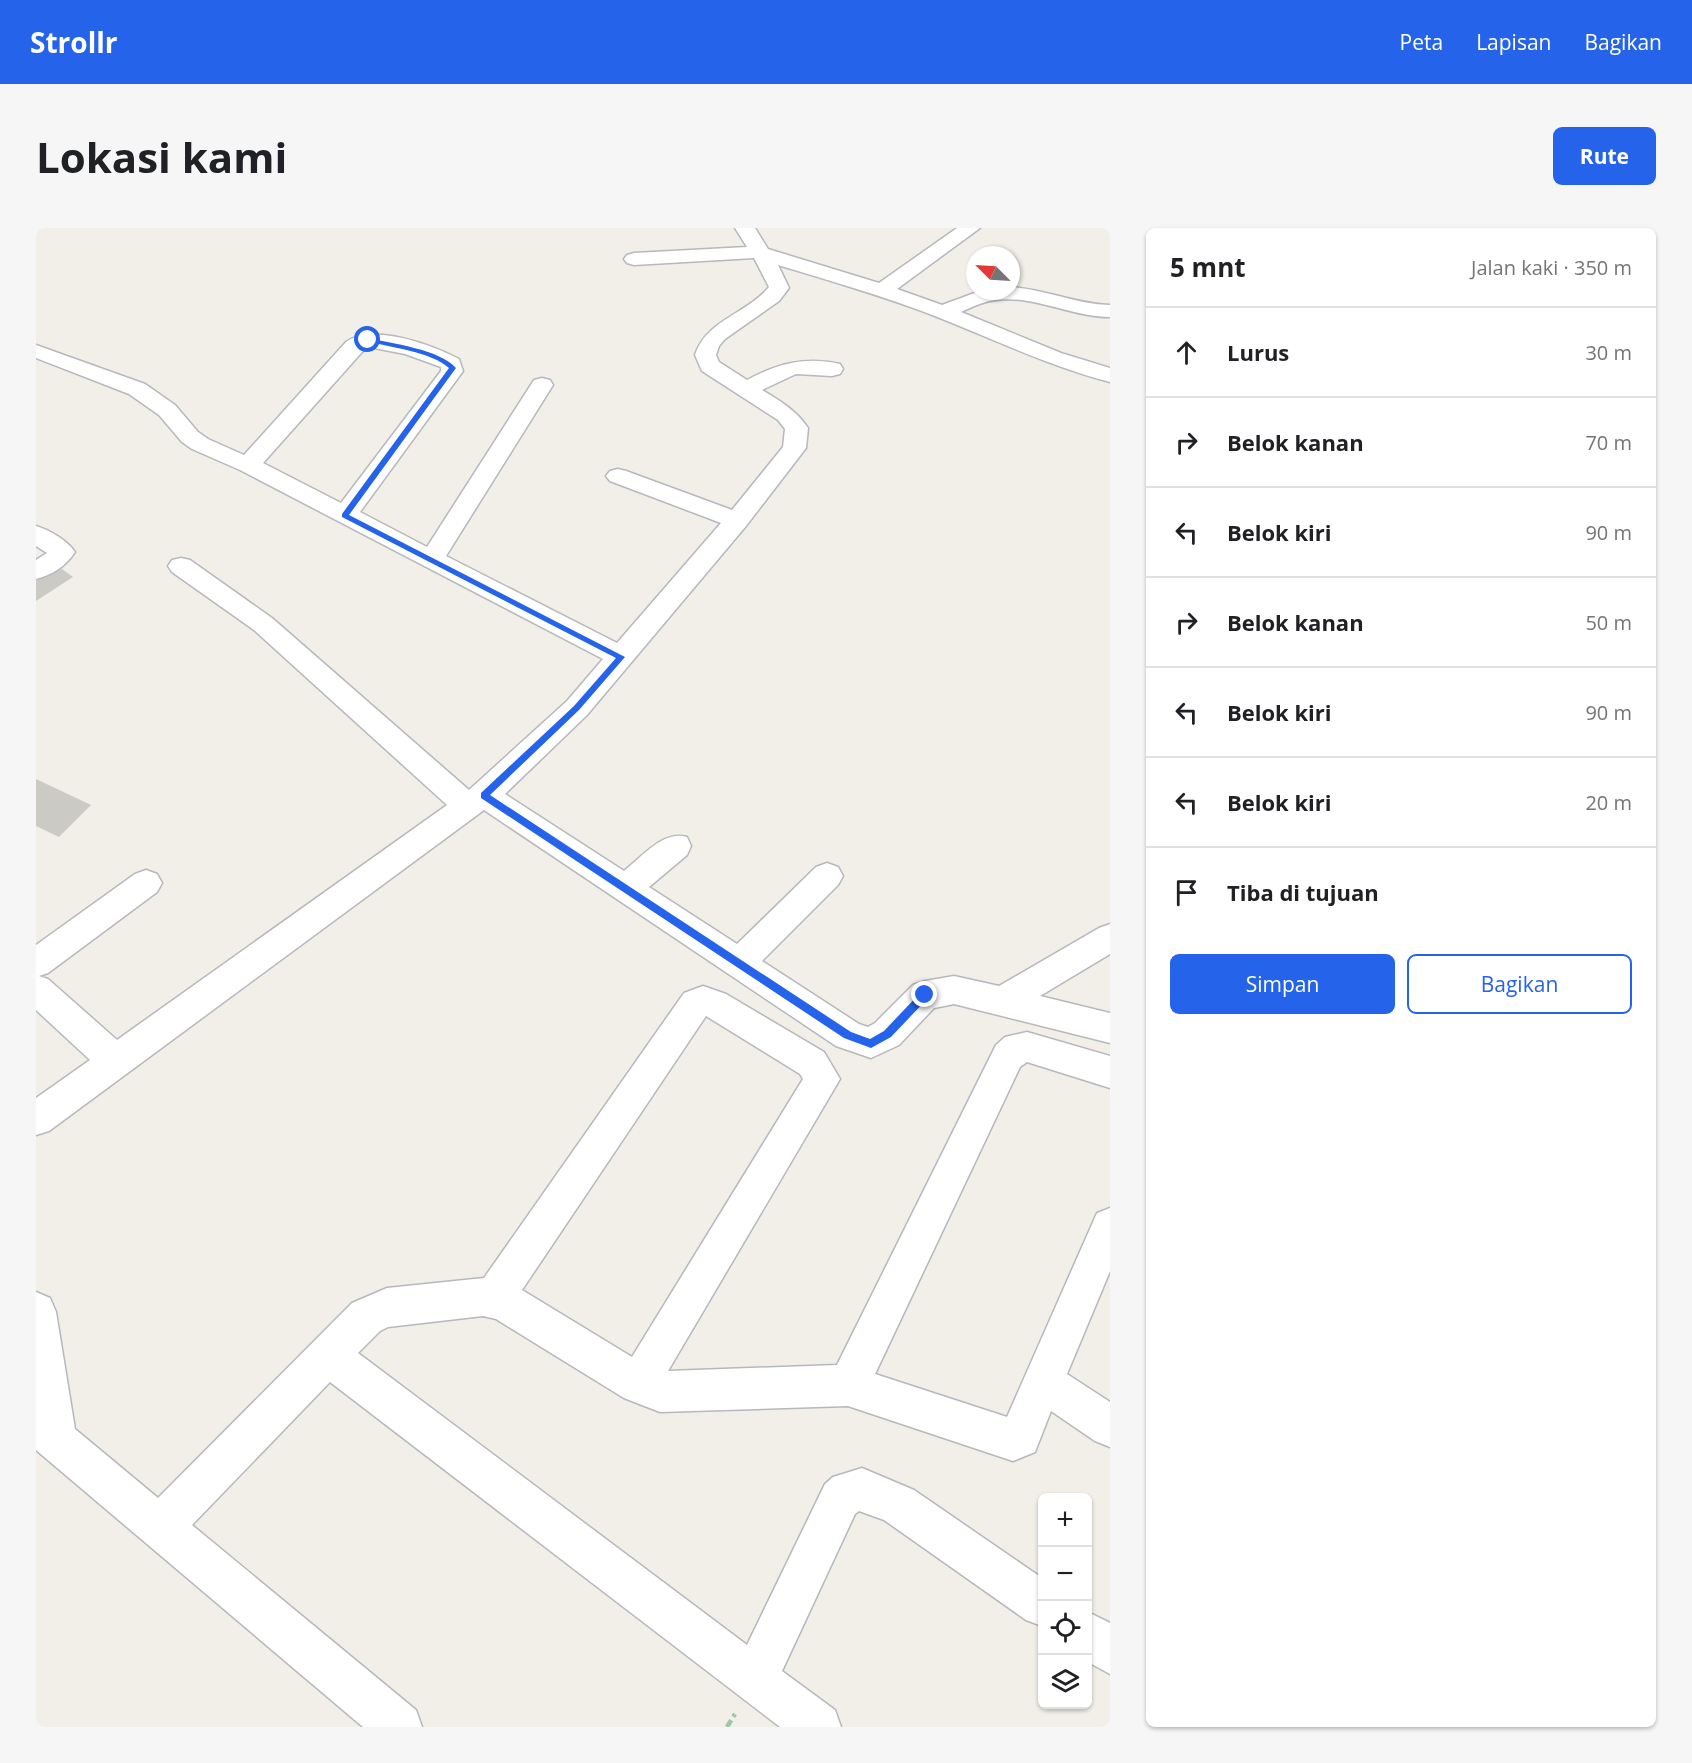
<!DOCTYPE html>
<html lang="id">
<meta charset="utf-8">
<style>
body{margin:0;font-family:"Open Sans",sans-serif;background:#f6f6f6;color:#202124}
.controls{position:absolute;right:18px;bottom:18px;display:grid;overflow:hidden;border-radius:9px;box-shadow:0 2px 4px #0004}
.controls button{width:54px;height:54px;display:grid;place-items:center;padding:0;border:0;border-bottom:2px solid #e0e0e0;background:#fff;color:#202124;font:30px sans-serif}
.compass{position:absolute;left:930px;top:18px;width:54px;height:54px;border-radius:50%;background:#fff;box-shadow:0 2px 4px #0004;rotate:294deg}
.stop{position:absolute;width:18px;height:18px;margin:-14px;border:4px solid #2563eb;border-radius:50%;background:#fff}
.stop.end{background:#2563eb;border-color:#fff;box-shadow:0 2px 6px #0008}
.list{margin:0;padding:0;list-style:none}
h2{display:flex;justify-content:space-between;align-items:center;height:78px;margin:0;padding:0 24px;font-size:26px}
h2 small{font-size:20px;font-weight:400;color:#757577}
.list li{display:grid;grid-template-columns:39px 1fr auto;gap:18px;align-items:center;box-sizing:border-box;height:90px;padding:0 24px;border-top:2px solid #e0e0e0}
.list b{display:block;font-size:22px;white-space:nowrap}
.list em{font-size:20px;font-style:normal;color:#757577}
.actions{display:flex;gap:12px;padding:18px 24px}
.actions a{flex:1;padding:14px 0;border:2px solid #2563eb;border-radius:9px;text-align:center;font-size:21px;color:#2563eb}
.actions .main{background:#2563eb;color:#fff}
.icon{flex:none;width:33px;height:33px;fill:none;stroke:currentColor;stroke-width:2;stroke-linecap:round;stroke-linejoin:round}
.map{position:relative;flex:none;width:1074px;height:1499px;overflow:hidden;border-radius:9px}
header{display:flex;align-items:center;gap:36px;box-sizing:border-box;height:84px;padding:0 30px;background:#2563eb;color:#fff}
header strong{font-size:28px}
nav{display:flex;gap:33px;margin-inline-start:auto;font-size:21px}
.intro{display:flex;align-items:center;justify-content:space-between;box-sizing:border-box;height:144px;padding:0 36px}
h1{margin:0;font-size:42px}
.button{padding:15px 27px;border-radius:9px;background:#2563eb;color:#fff;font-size:21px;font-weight:700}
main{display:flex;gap:36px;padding:0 36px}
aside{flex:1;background:#fff;border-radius:9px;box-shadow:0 2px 4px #0004}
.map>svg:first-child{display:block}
</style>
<header>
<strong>Strollr</strong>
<nav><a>Peta</a><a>Lapisan</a><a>Bagikan</a></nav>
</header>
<div class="intro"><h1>Lokasi kami</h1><a class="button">Rute</a></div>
<main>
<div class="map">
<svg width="1074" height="1499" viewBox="0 0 1074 1499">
<rect width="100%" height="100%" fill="#f1efe8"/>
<g fill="#cccac5">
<polygon points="26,341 37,349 0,373 0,353"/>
<polygon points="0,551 55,577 23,609 0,598"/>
</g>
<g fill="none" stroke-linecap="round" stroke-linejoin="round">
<g stroke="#b5b8bc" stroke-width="3">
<g id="minor">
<path d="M699 0H719L732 21 843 55 921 0H944L861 61 906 77 944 63H975V59C1009 61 1040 76 1074 77V89C1035 89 998 67 960 72 948 73 936 79 925 84L1025 125 1074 140V154C1013 138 957 111 899 88 847 68 795 53 742 37L753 60 743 73 689 111 683 118 680 127 683 134 711 152C741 136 769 128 804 136L807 141 804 146 796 148 760 146 726 162C744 173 760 182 772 200L770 220 710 298 551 487 469 566 588 643C606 629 627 602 651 609L655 618 651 627 613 659 701 716 780 639 791 635 802 639 807 648 802 657 726 733 823 796 832 799 839 795 877 757 889 753 918 748 963 758 1063 700 1074 696V726L1004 768 1074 785V815L918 776 898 780 863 817 835 830 800 818 448 582 13 903 0 907V870L54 832 0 782V717L99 646 110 642 121 646 126 655 121 664 12 745 3 748 12 751 81 812 411 577 218 402 136 344 132 338 136 332 145 330 154 332 236 390 433 562 531 473 567 431 204 242 156 221 146 214 123 187 93 166 0 130V117L109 156 139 177 162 204 172 211 208 227 310 114C337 95 396 117 423 131L427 143 324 284 391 319 498 152 506 150 514 152 517 157 410 328 581 415 685 295 574 253 570 248 574 243 582 241 590 243 696 282 747 219 749 201 742 192 666 143 659 127C670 92 711 86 733 59L718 30 598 37 591 35 588 31 591 27 598 25 711 19ZM333 119 369 126 405 139V143L305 275 227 235 326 124Z"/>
<path d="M0 298C13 302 31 312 39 324 30 338 16 347 0 351V332L11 325 0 318Z"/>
<path d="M667 758 690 766 788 824 804 851 632 1143 801 1137 960 817 969 809 991 804 1074 828V860L991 834 984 839 839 1146 971 1189 1061 985 1074 980V1043L1031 1146 1074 1174V1219L1059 1213 1015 1183 999 1224 977 1233 812 1178 624 1184 588 1170 460 1091 447 1088 352 1099 344 1103 322 1125 711 1417 789 1256 797 1249 826 1240 878 1262 1006 1350V1398L990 1392 848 1292 823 1283 819 1286 746 1443 799 1482 805 1499H744L294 1154 156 1297 380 1482 386 1499H327L0 1222V1064L14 1070 20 1084 39 1201 122 1270 316 1075 351 1060 448 1050 648 765ZM670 788 764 846 767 851 596 1129 486 1062Z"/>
<polygon points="1052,1384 1074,1395 1074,1446 1052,1434"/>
</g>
</g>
<polyline stroke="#9cc7a9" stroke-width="4.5" stroke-dasharray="8 4" stroke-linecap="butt" points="691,1499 699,1486"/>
<use href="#minor" fill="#fff" fill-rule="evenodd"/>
</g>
<path fill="#2563eb" d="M332 110C357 116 403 121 420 140L313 287 589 429 543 482 454 567 815 804 834 811 848 803 885 764H892V770L855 809 835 820 808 810 445 570V565L538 478 580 430 306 289V286L413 140C396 124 353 119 329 113Z"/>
</svg>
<div class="controls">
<button>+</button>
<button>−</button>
<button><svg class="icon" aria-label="locate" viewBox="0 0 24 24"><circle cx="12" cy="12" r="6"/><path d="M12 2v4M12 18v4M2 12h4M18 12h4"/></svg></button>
<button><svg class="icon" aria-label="layers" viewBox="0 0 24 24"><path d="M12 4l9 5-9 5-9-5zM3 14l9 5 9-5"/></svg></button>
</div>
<svg class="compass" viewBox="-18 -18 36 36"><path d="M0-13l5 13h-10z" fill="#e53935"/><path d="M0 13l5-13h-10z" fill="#757577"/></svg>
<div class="stop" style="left:332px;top:112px"></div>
<div class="stop end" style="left:889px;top:767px"></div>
</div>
<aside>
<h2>5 mnt<small>Jalan kaki · 350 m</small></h2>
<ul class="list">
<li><svg class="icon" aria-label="ahead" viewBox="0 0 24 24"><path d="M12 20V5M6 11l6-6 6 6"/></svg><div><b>Lurus</b></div><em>30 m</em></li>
<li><svg class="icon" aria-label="right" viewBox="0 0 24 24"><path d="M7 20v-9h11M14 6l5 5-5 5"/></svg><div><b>Belok kanan</b></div><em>70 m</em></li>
<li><svg class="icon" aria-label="left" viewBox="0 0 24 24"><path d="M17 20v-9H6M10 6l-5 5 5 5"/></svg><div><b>Belok kiri</b></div><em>90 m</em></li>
<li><svg class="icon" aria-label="right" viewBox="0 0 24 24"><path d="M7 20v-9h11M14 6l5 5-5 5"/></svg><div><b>Belok kanan</b></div><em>50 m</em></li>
<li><svg class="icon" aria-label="left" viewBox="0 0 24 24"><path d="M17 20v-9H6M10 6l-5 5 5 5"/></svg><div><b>Belok kiri</b></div><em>90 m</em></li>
<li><svg class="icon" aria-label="left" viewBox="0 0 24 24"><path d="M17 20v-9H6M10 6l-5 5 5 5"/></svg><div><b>Belok kiri</b></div><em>20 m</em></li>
<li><svg class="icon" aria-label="arrive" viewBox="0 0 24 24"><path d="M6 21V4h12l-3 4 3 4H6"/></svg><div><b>Tiba di tujuan</b></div></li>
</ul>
<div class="actions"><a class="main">Simpan</a><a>Bagikan</a></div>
</aside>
</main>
